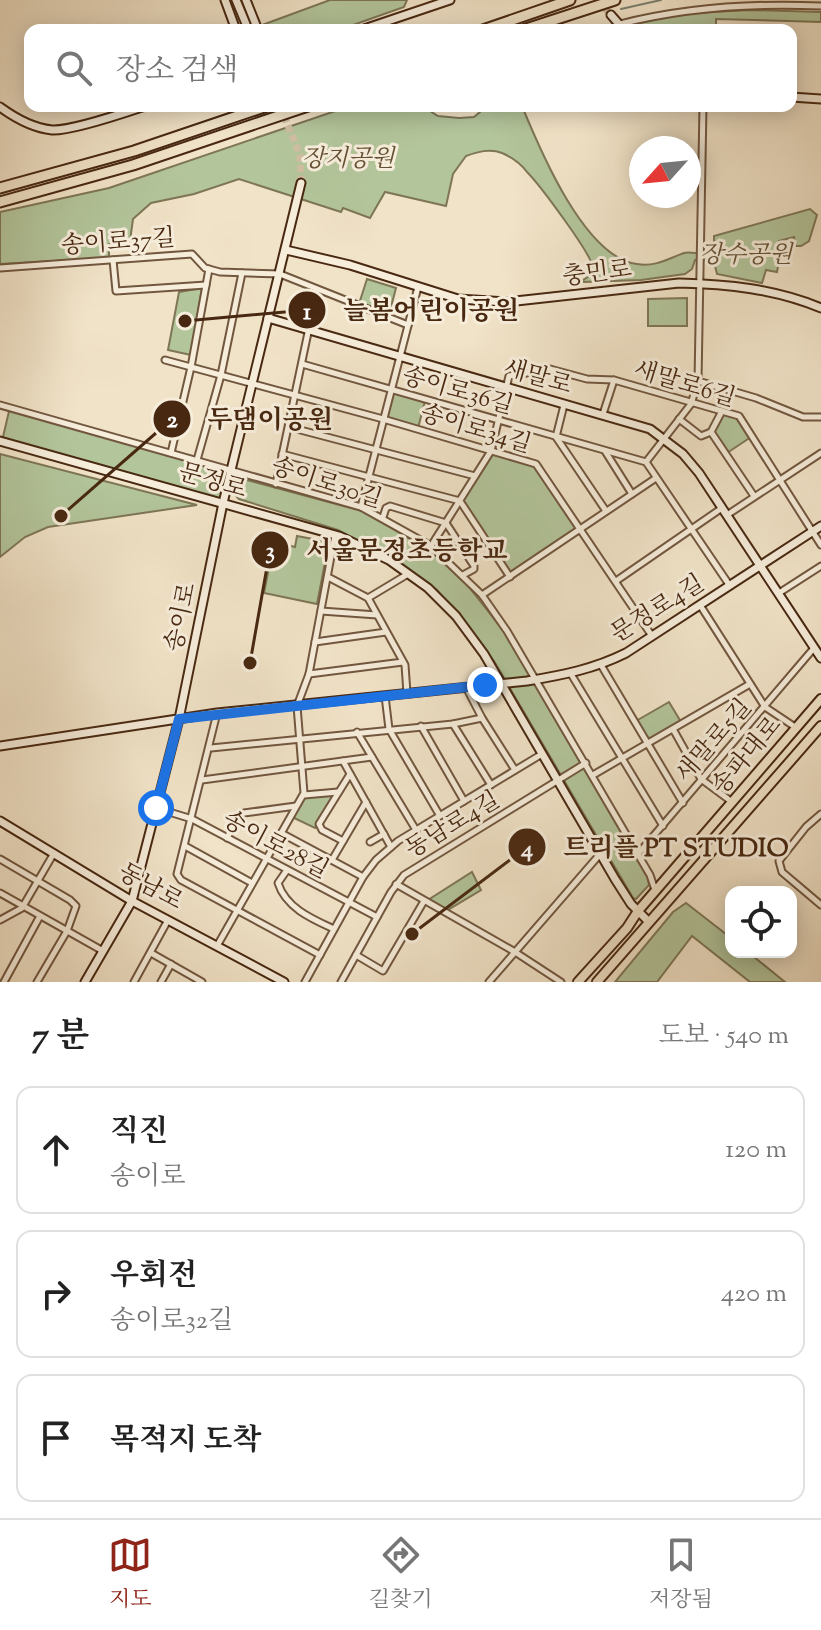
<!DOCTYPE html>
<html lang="ko">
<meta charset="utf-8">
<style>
body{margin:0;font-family:"Sorts Mill Goudy","Noto Serif KR",serif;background:#f6f6f6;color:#222}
.controls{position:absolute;right:24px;bottom:24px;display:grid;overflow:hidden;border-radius:16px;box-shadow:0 4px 20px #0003}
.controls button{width:72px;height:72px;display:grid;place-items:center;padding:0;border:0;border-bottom:2px solid #e0e0e0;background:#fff;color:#222;font:40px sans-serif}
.compass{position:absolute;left:629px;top:136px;width:72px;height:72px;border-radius:50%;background:#fff;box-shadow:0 4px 20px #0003;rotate:243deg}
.stop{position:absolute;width:24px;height:24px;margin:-18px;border:6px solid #1a73e8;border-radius:50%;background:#fff}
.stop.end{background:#1a73e8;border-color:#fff;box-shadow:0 2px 8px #0008}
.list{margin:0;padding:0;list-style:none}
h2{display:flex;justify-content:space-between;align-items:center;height:104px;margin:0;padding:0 32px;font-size:34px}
h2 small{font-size:26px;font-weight:400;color:#767676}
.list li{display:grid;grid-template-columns:52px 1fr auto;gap:24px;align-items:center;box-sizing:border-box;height:128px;margin:0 16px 16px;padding:0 16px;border:2px solid #e0e0e0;border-radius:16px}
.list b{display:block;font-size:30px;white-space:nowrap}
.list p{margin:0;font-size:26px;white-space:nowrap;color:#767676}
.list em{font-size:26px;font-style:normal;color:#767676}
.icon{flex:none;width:44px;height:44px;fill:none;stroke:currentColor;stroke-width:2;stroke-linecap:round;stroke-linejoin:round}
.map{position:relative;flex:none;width:821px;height:982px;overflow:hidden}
.search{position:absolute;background:#fff;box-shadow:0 4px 20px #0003;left:24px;right:24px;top:24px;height:88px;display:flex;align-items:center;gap:20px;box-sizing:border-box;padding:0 28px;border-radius:16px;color:#767676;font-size:30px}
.sheet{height:536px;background:#fff}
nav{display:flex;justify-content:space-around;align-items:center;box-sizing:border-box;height:112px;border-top:2px solid #e0e0e0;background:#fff;font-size:22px;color:#767676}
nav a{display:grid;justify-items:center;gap:4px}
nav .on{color:#8f2418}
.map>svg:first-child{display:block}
</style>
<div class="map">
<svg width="821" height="982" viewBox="0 0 821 982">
<rect width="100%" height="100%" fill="#f1e3c8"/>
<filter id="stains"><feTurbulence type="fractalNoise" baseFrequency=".0025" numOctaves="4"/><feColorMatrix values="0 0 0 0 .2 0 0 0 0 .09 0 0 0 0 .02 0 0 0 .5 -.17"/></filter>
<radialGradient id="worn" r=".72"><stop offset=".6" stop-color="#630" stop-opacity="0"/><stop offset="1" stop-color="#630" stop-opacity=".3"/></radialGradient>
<g fill="#b3c59b" stroke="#7e7656" stroke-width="2">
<polygon points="330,0 407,0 404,7 339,30 265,30 262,25"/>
<polygon points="750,10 821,12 821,22 716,19 716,30 635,30 637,22 674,14"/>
<path d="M350 106H422L438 116 459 118 474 117 487 106H522C540 150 585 258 637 264 656 267 667 259 684 253 691 251 705 255 714 256V236L810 209 817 215 809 241 801 246H796L794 237 779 241 781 250 777 272 766 270 762 283 717 274 714 262 695 260 692 269 685 274 641 280 580 282C585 279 591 276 593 269 595 258 538 183 527 172 521 164 511 157 502 153 490 148 477 152 466 156L453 174 446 206 385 192 370 218 343 208 341 212 239 179 194 194 151 203 133 219 130 241 109 244V258L0 264V212L109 188Z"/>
<polygon points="367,279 396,288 389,315 359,304"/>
<polygon points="202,288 191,355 168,350 179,292"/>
<polygon points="687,298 687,326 648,326 648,299"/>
<polygon points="392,391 425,401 418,428 386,419"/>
<polygon points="10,407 231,470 223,503 2,441"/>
<polygon points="723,413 738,417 751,437 727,453 712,432"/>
<polygon points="0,454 197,505 48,527 25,537 0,557"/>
<polygon points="491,454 534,466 578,530 510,574 462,502"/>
<polygon points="243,479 362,511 429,550 461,577 506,634 648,878 649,885 636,899 633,898 494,661 437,590 390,558 338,530 239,499 236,496 239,481"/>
<polygon points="297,536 329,542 317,604 264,593 274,542 295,547"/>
<polygon points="669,702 681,722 649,741 636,721"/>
<polygon points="335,795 315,828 292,817 302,798"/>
<polygon points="472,872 481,890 446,911 428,900"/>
<polygon points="686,903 731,938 731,952 748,952 785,982 750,982 692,936 657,982 615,982 673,912"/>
</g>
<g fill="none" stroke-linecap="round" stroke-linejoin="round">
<polyline stroke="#7a8271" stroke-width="2" points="621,9 661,0"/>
<g stroke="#cfbea3" stroke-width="7" stroke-dasharray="7 3.5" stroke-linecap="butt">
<polyline points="597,0 611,15"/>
<polyline points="280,106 300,155 301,183"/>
</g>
<g stroke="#72573f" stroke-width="9">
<g id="street">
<path d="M620 24C687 7 752 3 821 6"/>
<polyline points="113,260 116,291 206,285"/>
<polyline points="0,268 192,254 205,268 220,272 280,274 408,325"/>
<polyline points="165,360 383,419 536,464 652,636"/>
<polyline points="302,364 646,462 730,586"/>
<polyline points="698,381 756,398 803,417 821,417"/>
<polyline points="0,405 361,507 431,546 482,595 507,631 650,875 655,890"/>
<polyline points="564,405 556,437 606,511"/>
<polyline points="722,411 711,432 754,496"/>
<polyline points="603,414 614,380 739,416 821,545"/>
<polyline points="679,419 701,436 711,432"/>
<polyline points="289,427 475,476"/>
<polyline points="605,451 632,494"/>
<polyline points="171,453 191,367 209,269"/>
<polyline points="282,454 460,501 510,577"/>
<polyline points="197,460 221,375 242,273"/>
<polyline points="646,462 691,404 698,381 703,106"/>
<polyline points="276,484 317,290"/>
<polyline points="361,507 418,287"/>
<polyline points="727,515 821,453"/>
<polyline points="383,517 386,508 390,506 446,523 474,566 474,569 463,575"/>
<polyline points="431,546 491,451 509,376 550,369 587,379 614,380"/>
<polyline points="328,577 368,598 405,665 407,693"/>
<polyline points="616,581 722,508"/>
<polyline points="779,593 821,566"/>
<polyline points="482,595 656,478"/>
<polyline points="368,598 408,574"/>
<polyline points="700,605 765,707 795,727"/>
<polyline points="321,611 377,615"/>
<polyline points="315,642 386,632"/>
<polyline points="601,665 683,803"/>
<polyline points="309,674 403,662"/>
<polyline points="571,674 663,826"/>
<polyline points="466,687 482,718 515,770"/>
<polyline points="385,696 389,729 440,816"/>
<polyline points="217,713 177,874 181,880 320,955"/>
<polyline points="453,724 491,785"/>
<polyline points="421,726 464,801"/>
<polyline points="673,729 701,779 732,802"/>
<polyline points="357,732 416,830"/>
<polyline points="211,748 453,724 482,718"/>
<polyline points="343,761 391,847"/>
<polyline points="593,775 750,684"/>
<polyline points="202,780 372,757"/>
<polyline points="304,795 338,792"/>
<polyline points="156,808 192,819 377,917"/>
<polyline points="821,814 806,827 779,861 782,872 821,905"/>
<polyline points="281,833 363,877"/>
<polyline points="227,838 239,816 244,813 296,806"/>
<polyline points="343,841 322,830 319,824 350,774"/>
<polyline points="370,842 384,834"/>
<polyline points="185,846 252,883"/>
<polyline points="638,854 814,648"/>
<polyline points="0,859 70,900 76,906 67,931 37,982"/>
<polyline points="332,860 366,802"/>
<path d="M287 870 278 883C286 908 312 919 334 929"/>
<polyline points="396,884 515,952 561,982"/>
<polyline points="0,893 103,951"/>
<polyline points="0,920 22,908 54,853"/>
<polyline points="217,946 304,793 297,706 309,674 335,535"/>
<polyline points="151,953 202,982"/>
<polyline points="356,955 383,971 424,901"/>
<polyline points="4,982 40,916"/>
<polyline points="134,982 168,920"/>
<polyline points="161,982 171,964"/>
<polyline points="305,982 363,877 376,860 398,841 542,754"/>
<polyline points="341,982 391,892 404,875 586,763"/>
<polyline points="489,982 601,853"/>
</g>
</g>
<g stroke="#482811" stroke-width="11">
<g id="secondary">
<polyline points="225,0 236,30"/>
<polyline points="236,0 246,24"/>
<polyline points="246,0 258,30"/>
<polyline points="611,15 624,30"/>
<polyline points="361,30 450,0"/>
<polyline points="791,97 821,99"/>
<path d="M0 107C15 118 33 128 52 130 72 131 124 113 145 106"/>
<path d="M286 250 350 265 458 299 507 302 679 283C727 284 776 289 821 308"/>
<polyline points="268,318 650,429 683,454 699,473 821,658"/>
<polyline points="0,441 339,536 389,560 428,588 456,616 484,654 615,879 631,904 649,922"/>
<path d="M0 746 217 713 527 681C563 675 594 669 626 653L821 526"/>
<polyline points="0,821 132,901 284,982"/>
<polyline points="85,982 132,901 179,719 223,503 301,183"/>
</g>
</g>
<g stroke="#482811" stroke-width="12">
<g id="primary">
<polyline points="578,982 627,928 638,911 821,699"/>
<polyline points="597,982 821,726"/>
</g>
</g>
<g stroke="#482811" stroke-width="13">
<g id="highway">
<polyline points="483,30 570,0"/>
<polyline points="523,30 615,0"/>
<polyline points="0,188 134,151 267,106"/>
<polyline points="0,202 133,165 308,106"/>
</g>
</g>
<use href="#street" stroke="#f6eddb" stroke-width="5"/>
<use href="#secondary" stroke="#f6eddb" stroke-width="7"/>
<use href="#primary" stroke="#f1e3c8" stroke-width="8"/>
<use href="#highway" stroke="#f1e3c8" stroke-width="9"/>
</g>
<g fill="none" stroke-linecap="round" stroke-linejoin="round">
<polyline stroke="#1a73e8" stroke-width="10" points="156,808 179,719 485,685"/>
</g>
<g text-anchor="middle" stroke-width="6" stroke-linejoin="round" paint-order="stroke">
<g font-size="24" font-style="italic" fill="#634f34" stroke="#f6eddb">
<text x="348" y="166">장지공원</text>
<text x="746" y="262">장수공원</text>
</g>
<g font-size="24" fill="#482811" stroke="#f6eddb">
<text transform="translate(118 241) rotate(-4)" y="8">송이로37길</text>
<text transform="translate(597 272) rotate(-7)" y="8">충민로</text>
<text transform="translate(538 376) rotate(16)" y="8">새말로</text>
<text transform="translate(685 383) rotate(17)" y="8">새말로6길</text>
<text transform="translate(458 390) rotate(16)" y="8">송이로36길</text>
<text transform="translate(476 428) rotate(17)" y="8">송이로34길</text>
<text transform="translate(213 480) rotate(16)" y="8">문정로</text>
<text transform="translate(327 482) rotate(18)" y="8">송이로30길</text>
<text transform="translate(657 608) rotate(-32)" y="8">문정로4길</text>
<text transform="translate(180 617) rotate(-78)" y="8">송이로</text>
<text transform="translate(713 740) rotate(-49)" y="8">새말로5길</text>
<text transform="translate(746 755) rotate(-50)" y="8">송파대로</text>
<text transform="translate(452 824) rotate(-31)" y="8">동남로4길</text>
<text transform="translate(276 844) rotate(28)" y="8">송이로28길</text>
<text transform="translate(151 886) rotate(29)" y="8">동남로</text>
</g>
</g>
<path fill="none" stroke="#482811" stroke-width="3" d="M185 321L307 310M61 516L172 419M250 663L270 550M412 934L527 847"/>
<g fill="#482811" stroke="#f6eddb" stroke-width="3">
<circle cx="185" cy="321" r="8"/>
<circle cx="61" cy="516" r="8"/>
<circle cx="250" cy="663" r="8"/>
<circle cx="412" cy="934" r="8"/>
<circle cx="307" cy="310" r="20"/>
<circle cx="172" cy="419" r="20"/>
<circle cx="270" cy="550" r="20"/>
<circle cx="527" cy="847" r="20"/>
</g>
<g font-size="24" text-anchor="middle" font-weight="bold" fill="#fff">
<text x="307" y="319">1</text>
<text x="172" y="427">2</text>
<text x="270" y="558">3</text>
<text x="527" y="856">4</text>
</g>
<g font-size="26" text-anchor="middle" font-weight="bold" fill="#482811" stroke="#f6eddb" stroke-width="6" stroke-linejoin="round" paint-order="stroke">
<text x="431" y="319">늘봄어린이공원</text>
<text x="270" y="428">두댐이공원</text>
<text x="407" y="559">서울문정초등학교</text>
<text x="676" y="856">트리플 PT STUDIO</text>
</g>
<rect width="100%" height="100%" filter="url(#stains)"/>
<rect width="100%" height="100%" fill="url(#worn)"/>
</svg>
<div class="controls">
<button><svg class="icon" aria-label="locate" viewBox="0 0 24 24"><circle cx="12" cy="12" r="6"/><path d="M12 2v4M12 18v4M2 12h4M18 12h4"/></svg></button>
</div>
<svg class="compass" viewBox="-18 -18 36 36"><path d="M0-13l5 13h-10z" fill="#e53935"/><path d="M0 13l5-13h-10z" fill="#767676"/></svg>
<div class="stop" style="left:156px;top:808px"></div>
<div class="stop end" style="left:485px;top:685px"></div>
<div class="search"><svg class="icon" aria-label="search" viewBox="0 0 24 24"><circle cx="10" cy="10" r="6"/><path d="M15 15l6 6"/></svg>장소 검색</div>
</div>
<section class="sheet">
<h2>7 분<small>도보 · 540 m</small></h2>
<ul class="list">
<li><svg class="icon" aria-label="ahead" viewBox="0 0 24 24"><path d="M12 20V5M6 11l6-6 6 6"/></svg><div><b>직진</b><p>송이로</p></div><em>120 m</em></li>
<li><svg class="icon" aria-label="right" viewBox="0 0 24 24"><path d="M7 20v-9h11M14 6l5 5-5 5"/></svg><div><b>우회전</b><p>송이로32길</p></div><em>420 m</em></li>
<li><svg class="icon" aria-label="arrive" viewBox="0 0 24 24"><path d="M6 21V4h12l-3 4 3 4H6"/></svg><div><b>목적지 도착</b></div></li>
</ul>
</section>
<nav>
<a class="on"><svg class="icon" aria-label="map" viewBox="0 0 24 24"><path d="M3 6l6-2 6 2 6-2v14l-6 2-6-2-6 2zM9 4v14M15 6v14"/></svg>지도</a>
<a><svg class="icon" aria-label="directions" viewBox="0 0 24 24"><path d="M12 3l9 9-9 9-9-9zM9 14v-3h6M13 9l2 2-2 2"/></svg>길찾기</a>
<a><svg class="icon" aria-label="saved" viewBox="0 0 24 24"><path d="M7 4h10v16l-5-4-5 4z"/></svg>저장됨</a>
</nav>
